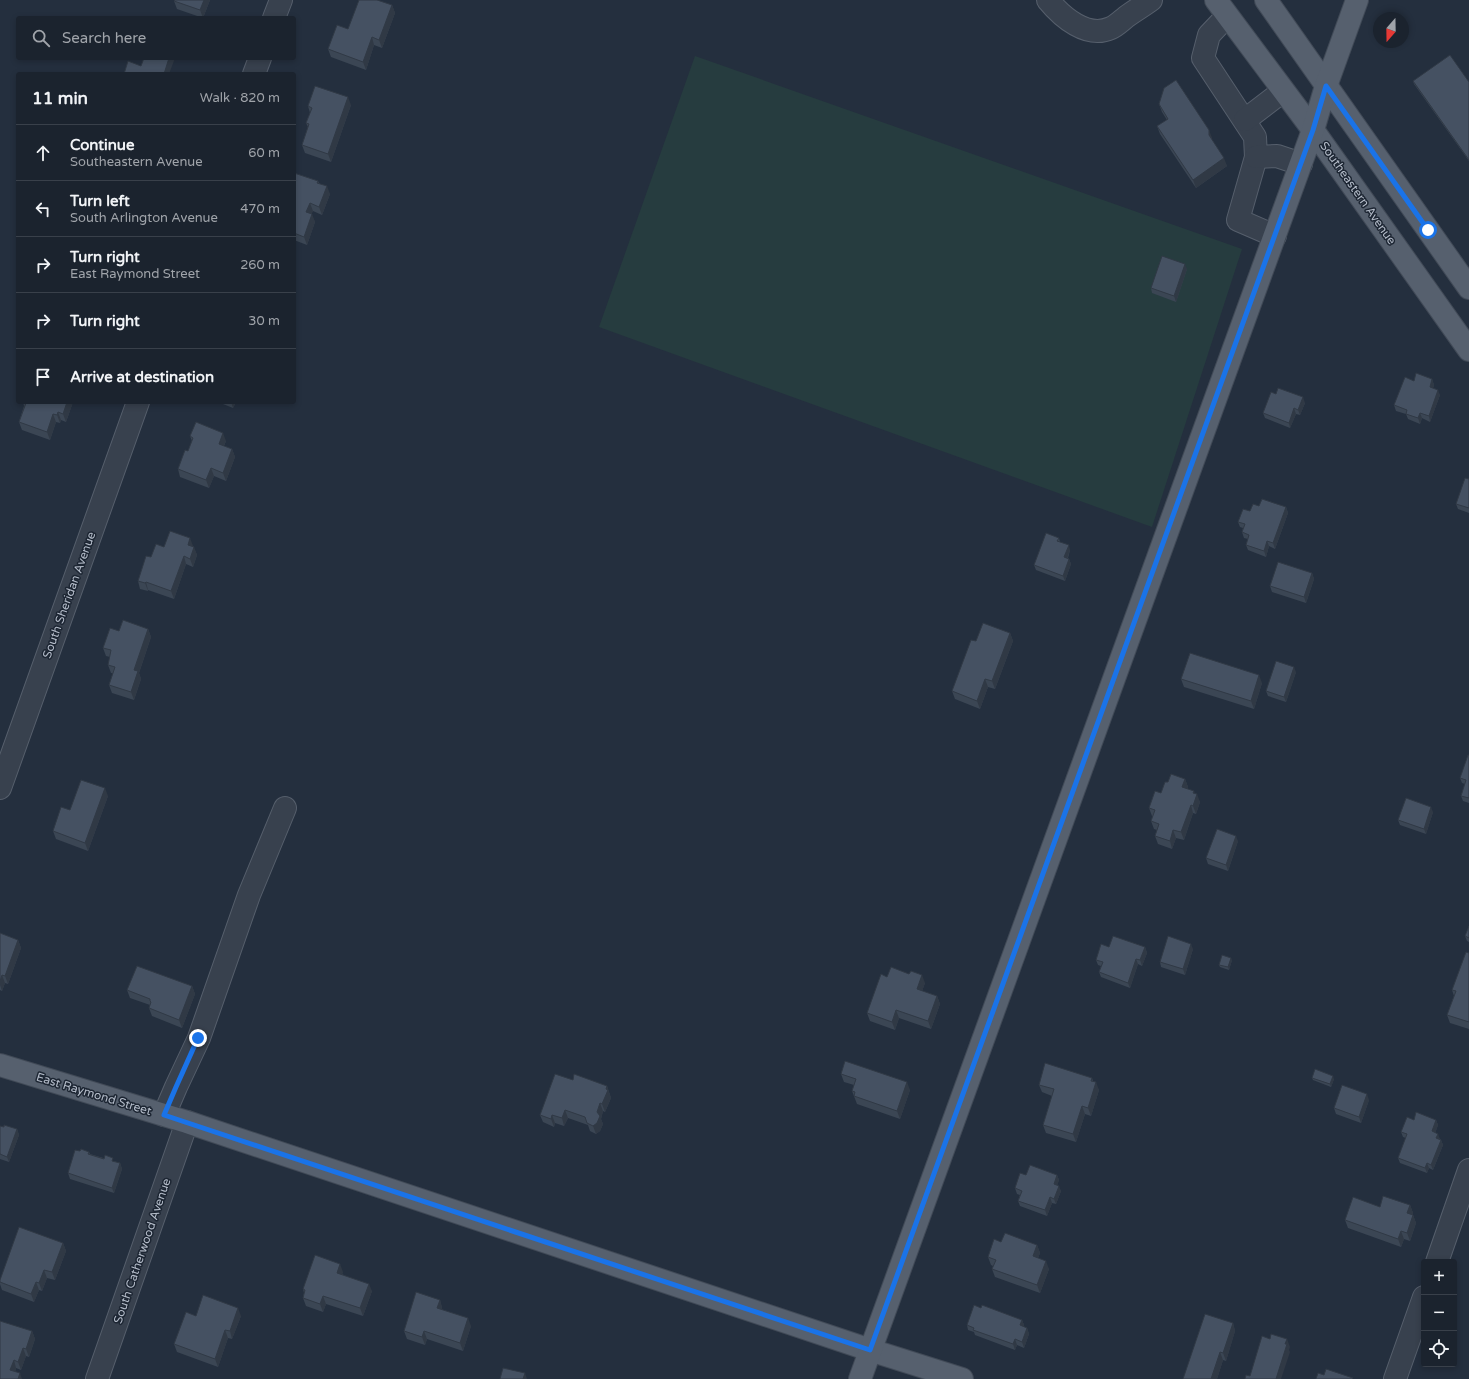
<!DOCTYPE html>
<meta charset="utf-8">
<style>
body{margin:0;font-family:"Varela Round",sans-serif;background:#242b36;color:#f1f3f6}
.controls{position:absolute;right:12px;bottom:12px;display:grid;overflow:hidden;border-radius:4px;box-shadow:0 2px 6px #0003}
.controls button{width:36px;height:36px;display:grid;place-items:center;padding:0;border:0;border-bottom:1px solid #39404a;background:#1b232e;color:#f1f3f6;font:20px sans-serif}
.compass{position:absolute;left:1373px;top:12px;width:36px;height:36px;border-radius:50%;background:#1b232e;box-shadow:0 2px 6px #0003;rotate:200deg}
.stop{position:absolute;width:12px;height:12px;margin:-9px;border:3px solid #1a73e8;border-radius:50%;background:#fff}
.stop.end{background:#1a73e8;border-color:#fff;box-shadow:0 1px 4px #0008}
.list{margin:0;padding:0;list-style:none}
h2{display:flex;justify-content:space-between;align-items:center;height:52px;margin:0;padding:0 16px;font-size:17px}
h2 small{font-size:13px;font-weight:400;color:#a0a4aa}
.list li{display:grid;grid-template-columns:26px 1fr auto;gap:12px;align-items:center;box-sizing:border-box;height:56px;padding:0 16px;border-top:1px solid #39404a}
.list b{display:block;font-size:15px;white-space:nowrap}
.list p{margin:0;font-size:13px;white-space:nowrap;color:#a0a4aa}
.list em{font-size:13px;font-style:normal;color:#a0a4aa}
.icon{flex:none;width:22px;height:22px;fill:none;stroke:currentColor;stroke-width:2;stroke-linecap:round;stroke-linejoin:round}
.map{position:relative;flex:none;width:1469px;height:1379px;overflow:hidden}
.search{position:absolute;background:#1b232e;box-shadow:0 2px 6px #0003;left:16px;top:16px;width:280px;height:44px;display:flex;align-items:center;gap:10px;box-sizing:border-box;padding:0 14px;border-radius:4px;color:#a0a4aa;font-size:15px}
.panel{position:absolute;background:#1b232e;box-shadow:0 2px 6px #0003;left:16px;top:72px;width:280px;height:332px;border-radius:4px}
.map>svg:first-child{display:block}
</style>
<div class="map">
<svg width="1469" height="1379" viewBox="0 0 1469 1379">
<rect width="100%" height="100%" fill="#242f3e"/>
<polygon fill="#263c3f" points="695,56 1242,249 1152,527 599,327"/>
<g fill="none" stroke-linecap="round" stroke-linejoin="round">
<g stroke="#565f6c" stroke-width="24">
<g id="minor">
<path d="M1048 0C1062 17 1087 39 1111 28 1116 26 1121 21 1126 17 1134 11 1143 6 1151 0"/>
<polyline points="1227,16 1209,35 1203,58 1255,137 1256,157 1238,220 1275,236"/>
<polyline points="274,18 281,0"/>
<polyline points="254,74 260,58"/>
<polyline points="1245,120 1283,91"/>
<polyline points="1256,157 1277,156 1301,164"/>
<polyline points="0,788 138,402"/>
<polyline points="164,1115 176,1087 199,1038 249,895 285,808"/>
<polyline points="1437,1262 1469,1170"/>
<polyline points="97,1379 187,1122"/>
<polyline points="1395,1379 1424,1297"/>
</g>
</g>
<g stroke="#414a57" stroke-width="24">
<g id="major">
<polyline points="1216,0 1313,130 1469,350"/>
<polyline points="1266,0 1469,288"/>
<polyline points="0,1065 187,1122 870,1350 962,1379"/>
<polyline points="860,1379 1313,130 1326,86 1357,0"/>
</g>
</g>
<use href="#minor" stroke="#38414e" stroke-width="22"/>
<use href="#major" stroke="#56606e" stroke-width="22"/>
</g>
<g fill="#3b4654">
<polygon points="175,0 210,0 203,18 177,9 174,1"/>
<polygon points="392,5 395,13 382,48 374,45 366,70 331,57 328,49 348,29"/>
<polygon points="1413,81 1469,82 1469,161 1414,84"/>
<polygon points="1159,104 1212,138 1212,140 1227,166 1196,188 1160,134 1157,126 1167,120 1162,112"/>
<polygon points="351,105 331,162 305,153 302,145 308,127 306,123 310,113 308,106"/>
<polygon points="294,173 318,181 319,183 330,194 322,215 313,211 311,214 315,222 307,245 294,240"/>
<polygon points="1187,269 1176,302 1152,293 1151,288"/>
<polygon points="1432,379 1434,385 1433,388 1440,395 1430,422 1422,418 1420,424 1408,419 1406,414 1396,411 1394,405 1414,381"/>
<polygon points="1276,394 1305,403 1300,415 1296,414 1290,428 1265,418 1263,413"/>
<polygon points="23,402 73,402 66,422 61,420 60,423 56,422 50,440 22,430 19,422 24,406"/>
<polygon points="218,402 236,402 233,408"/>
<polygon points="190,436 226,441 224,446 232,449 235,457 226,481 214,476 209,488 180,477 178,469 188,451 192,441"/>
<polygon points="1469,479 1469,513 1458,509 1456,504"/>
<polygon points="1259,506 1286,507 1288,513 1275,549 1269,546 1266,557 1248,550 1246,545 1248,539 1244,538 1242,532 1243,528 1240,527 1238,522 1250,511"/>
<polygon points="1059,538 1060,542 1070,550 1068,558 1069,559 1071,564 1065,581 1036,570 1034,565"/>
<polygon points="193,546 197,555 193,567 186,564 174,599 148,590 148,591 140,589 138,581 151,557 164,547"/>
<polygon points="1312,573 1314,579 1306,603 1272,592 1270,586"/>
<polygon points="148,629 151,637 139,673 141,679 134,700 112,693 109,685 113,673 111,673 108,665 110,657 106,656 103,648 119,631"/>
<polygon points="1010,633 1013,641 995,689 988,687 980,709 955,699 952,691 976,641"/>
<polygon points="1296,672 1286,702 1268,696 1266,691"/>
<polygon points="1181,679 1262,683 1254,709 1184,687"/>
<polygon points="1469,755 1469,803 1463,801 1461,796 1465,784 1462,783 1460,778"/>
<polygon points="1185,779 1188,787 1187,788 1195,794 1200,802 1196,814 1193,813 1184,840 1176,838 1172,849 1158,844 1155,836 1157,830 1154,829 1151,821 1153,816 1152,816 1149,808 1161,793 1168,782"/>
<polygon points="108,796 88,851 56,839 53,831 70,810"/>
<polygon points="1433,812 1426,834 1400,825 1398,820"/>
<polygon points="1238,841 1228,871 1208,864 1206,858"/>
<polygon points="1469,926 1469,942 1467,941 1465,936"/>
<polygon points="0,933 18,940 21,948 8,984 5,983 2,991 0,990"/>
<polygon points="1109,947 1145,947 1147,953 1142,966 1138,964 1130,988 1101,977 1099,972 1101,966 1098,965 1096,960"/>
<polygon points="1193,949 1185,975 1161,967 1160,962"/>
<polygon points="1469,953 1469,1029 1450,1023 1447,1015 1454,996 1452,990"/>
<polygon points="1232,960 1229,970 1220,967 1219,965"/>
<polygon points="887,977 925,983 922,991 937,996 940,1004 931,1029 899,1018 895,1030 870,1021 867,1013"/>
<polygon points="192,986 195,994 182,1028 152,1016 149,1008 150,1005 130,998 127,990"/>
<polygon points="841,1074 910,1090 900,1119 857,1104 852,1091 854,1085 844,1082"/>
<polygon points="1092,1078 1093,1081 1099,1090 1091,1116 1085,1114 1076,1142 1046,1133 1043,1125 1052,1096 1042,1092 1039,1085"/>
<polygon points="1312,1078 1334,1079 1331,1087 1313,1080"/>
<polygon points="573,1080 607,1086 611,1098 605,1112 603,1111 601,1119 603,1124 600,1131 596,1134 590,1131 588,1125 568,1118 564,1126 555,1123 554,1127 543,1122 540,1115"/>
<polygon points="1369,1100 1361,1123 1336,1114 1334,1108"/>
<polygon points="1414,1120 1436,1120 1438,1125 1435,1133 1440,1139 1441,1140 1443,1145 1433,1170 1429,1168 1427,1173 1400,1163 1398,1158 1406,1138 1403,1137 1401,1132"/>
<polygon points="0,1126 17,1129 19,1135 9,1162 0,1159"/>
<polygon points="80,1151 89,1152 90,1154 120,1163 122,1169 114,1193 70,1179 68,1173"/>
<polygon points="1026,1175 1057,1175 1059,1180 1057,1185 1061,1191 1056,1204 1052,1203 1047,1216 1020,1206 1018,1201 1020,1195 1017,1194 1015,1188"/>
<polygon points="1410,1205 1413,1213 1412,1215 1413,1215 1416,1223 1410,1241 1404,1239 1401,1247 1348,1228 1345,1220 1380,1207"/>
<polygon points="1001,1242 1037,1245 1040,1253 1038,1258 1049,1269 1040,1293 995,1277 992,1269 993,1266 991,1265 988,1257"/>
<polygon points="63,1243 66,1251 55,1280 47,1278 42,1291 39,1290 34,1302 2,1290 0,1284 0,1280"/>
<polygon points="343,1272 342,1274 372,1291 363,1316 326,1304 323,1312 306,1306 303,1298 304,1293 303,1289"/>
<polygon points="440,1300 442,1308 442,1310 471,1326 463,1351 427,1339 425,1345 407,1339 404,1331"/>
<polygon points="981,1308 1022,1320 1024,1325 1023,1327 1027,1328 1029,1334 1024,1348 1017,1345 1015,1350 975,1335 974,1332 968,1330 967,1325"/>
<polygon points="196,1316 241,1316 232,1339 228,1338 218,1367 177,1352 174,1344"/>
<polygon points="1233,1323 1235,1331 1226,1361 1223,1360 1217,1379 1184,1379"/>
<polygon points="32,1331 35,1339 29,1357 26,1356 21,1370 16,1368 15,1372 0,1379"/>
</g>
<g fill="#303945">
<polygon points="204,0 210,0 203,18 200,10"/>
<polygon points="392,5 395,13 382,48 379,40"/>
<polygon points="372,37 374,45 366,70 363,62"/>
<polygon points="169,58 175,58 169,74 164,74"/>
<polygon points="348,97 351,105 331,162 328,154"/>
<polygon points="1209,130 1212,138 1212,143 1209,135"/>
<polygon points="1224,158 1227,166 1196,188 1193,180"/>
<polygon points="327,186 330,194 322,215 319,207"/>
<polygon points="310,203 313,211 309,220 306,212"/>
<polygon points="312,214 315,222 307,245 304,237"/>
<polygon points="1185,264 1187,269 1176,302 1174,296"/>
<polygon points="1432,379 1434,385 1432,392 1430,387"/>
<polygon points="1438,390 1440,395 1430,422 1429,416"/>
<polygon points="1303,397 1305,403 1300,415 1298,410"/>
<polygon points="67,402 73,402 66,422 63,414"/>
<polygon points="231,402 236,402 233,408"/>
<polygon points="1294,408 1296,414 1290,428 1289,423"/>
<polygon points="58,412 61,420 60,423 57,415"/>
<polygon points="1420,413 1422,418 1420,424 1418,418"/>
<polygon points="53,414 56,422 50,440 47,432"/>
<polygon points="223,433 226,441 221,452 219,444"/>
<polygon points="232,449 235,457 226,481 223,473"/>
<polygon points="211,468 214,476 209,488 206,480"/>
<polygon points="1286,507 1288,513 1275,549 1273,543"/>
<polygon points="190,538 193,546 191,553 188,545"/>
<polygon points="1267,541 1269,546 1266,557 1264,551"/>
<polygon points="1069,545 1070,550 1066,562 1064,557"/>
<polygon points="194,547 197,555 193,567 190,559"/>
<polygon points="184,556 186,564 174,599 171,591"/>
<polygon points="1069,559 1071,564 1065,581 1063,576"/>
<polygon points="1312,573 1314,579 1306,603 1304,597"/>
<polygon points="146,582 148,590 148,591 145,583"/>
<polygon points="148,629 151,637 139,673 141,679 134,700 131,692 134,670"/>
<polygon points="1010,633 1013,641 995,689 992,681"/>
<polygon points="1294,667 1296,672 1286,702 1284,697"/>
<polygon points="1259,675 1262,683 1254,709 1251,701"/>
<polygon points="985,679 988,687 980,709 977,701"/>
<polygon points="1185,779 1188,787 1185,795 1182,787"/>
<polygon points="105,788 108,796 88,851 85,843"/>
<polygon points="1194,791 1196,797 1197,794 1200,802 1196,814 1193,806 1193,793"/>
<polygon points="1191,805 1193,813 1184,840 1181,832"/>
<polygon points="1431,807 1433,812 1426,834 1424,829"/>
<polygon points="1173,830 1176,838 1172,849 1170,841"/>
<polygon points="1236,836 1238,841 1228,871 1226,865"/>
<polygon points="18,940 21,948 8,984 5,976"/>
<polygon points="1191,944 1193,949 1185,975 1183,969"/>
<polygon points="1145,947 1147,953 1142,966 1140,960"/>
<polygon points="1231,958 1232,960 1229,970 1228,967"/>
<polygon points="1136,959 1138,964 1130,988 1128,983"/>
<polygon points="2,975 5,983 2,991 0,985 0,981"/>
<polygon points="922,975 925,983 920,997 917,989"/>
<polygon points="192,986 195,994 182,1028 179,1020"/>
<polygon points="937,996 940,1004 931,1029 928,1021"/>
<polygon points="896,1010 899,1018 895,1030 892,1022"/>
<polygon points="1333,1076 1334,1079 1331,1087 1330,1084"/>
<polygon points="907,1082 910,1090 900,1119 897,1111"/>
<polygon points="1096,1082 1099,1090 1091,1116 1088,1108"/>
<polygon points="607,1086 611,1098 605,1112 602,1104"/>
<polygon points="1367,1094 1369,1100 1361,1123 1359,1117"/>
<polygon points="600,1103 603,1111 601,1119 603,1124 600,1131 596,1134 593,1126"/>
<polygon points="1082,1106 1085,1114 1076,1142 1073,1134"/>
<polygon points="565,1110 568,1118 564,1126 562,1118"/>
<polygon points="552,1115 555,1123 554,1127 551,1119"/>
<polygon points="1436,1120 1438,1125 1434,1137 1432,1131"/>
<polygon points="17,1129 19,1135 9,1162 7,1157"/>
<polygon points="1438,1134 1440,1139 1438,1143 1436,1138"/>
<polygon points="1441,1140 1443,1145 1433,1170 1431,1165"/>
<polygon points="120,1163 122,1169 114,1193 112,1188"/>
<polygon points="1427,1163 1429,1168 1427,1173 1425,1168"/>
<polygon points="1057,1175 1059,1180 1056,1190 1054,1184"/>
<polygon points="1059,1186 1061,1191 1056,1204 1054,1199"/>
<polygon points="1050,1197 1052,1203 1047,1216 1045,1210"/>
<polygon points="1410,1205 1413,1213 1410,1221 1407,1213"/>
<polygon points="1413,1215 1416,1223 1410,1241 1407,1233"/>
<polygon points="1401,1231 1404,1239 1401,1247 1398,1239"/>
<polygon points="63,1243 66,1251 55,1280 52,1272"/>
<polygon points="1037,1245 1040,1253 1036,1264 1033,1256"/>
<polygon points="1046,1261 1049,1269 1040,1293 1037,1285"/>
<polygon points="340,1264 343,1272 340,1281 337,1273"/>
<polygon points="44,1270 47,1278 42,1291 39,1283"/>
<polygon points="36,1282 39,1290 34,1302 31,1294"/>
<polygon points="369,1284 372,1291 363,1316 360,1308"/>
<polygon points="323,1296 326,1304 323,1312 320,1304"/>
<polygon points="440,1300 442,1308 440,1316 437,1308"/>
<polygon points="238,1308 241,1316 232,1339 230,1331"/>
<polygon points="468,1318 471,1326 463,1351 460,1343"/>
<polygon points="1022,1320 1024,1325 1022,1331 1020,1325"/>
<polygon points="1233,1323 1235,1331 1226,1361 1223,1353"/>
<polygon points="1027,1328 1029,1334 1024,1348 1022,1342"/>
<polygon points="225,1330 228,1338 218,1367 215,1359"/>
<polygon points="32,1331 35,1339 29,1357 26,1349"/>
<polygon points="424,1331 427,1339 425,1345 422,1337"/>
<polygon points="1015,1339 1017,1345 1015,1350 1013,1344"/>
<polygon points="1287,1339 1290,1347 1289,1350 1290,1352 1281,1379 1276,1379"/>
<polygon points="23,1348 26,1356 21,1370 18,1362"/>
<polygon points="1220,1352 1223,1360 1217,1379 1211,1379"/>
<polygon points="14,1360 16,1368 13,1378 10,1370"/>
<polygon points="20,1373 22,1379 18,1379"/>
<polygon points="525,1373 527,1379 523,1379"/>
</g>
<g fill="#455162" stroke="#303945">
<polygon points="175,0 204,0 200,10 174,1"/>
<polygon points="359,0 377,0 392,5 379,40 372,37 363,62 328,49 337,25 348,29"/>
<polygon points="1450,55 1469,82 1469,160 1413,81"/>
<polygon points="144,58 169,58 164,74 124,74 128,61 141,66"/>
<polygon points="1176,80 1209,130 1209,135 1224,158 1193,180 1157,126 1168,119 1159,104 1164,88"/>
<polygon points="315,86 348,97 328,154 302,145 309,124 306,123 312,108 308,106"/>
<polygon points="294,173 318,181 317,183 327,186 319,207 310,203 306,212 312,214 304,237 294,233"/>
<polygon points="1162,256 1185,264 1174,296 1151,288"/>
<polygon points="1416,373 1432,379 1430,387 1438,390 1429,416 1420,413 1418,418 1406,414 1407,410 1394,405 1405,377 1414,381"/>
<polygon points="1278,388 1303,397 1298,410 1294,408 1289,423 1263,413 1271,392 1276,394"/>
<polygon points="23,402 67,402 63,414 58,412 57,415 53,414 47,432 19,422 26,403"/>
<polygon points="196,422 223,433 219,444 232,449 223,473 211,468 206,480 178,469 185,450 188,451 193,438 190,436"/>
<polygon points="1465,478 1469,479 1469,508 1456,504"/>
<polygon points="1262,499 1286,507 1273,543 1267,541 1264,551 1246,545 1249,535 1242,532 1245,524 1238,522 1243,509 1250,511 1253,504 1259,506"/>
<polygon points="170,531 190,538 188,545 194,547 190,559 184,556 171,591 146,582 145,583 138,581 146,556 151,557 156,544 164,547"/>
<polygon points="1046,533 1059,538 1057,541 1069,545 1064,557 1069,559 1063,576 1034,565"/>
<polygon points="1278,562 1312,573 1304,597 1270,586"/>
<polygon points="123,620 148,629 134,670 138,671 131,692 109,685 115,667 108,665 111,650 103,648 110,628 119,631"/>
<polygon points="983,623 1010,633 992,681 985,679 977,701 952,691 971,640 976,641"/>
<polygon points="1190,653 1259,675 1251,701 1181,679"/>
<polygon points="1276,661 1294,667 1284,697 1266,691"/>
<polygon points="1468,755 1469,755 1469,798 1461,796 1466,780 1460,778"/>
<polygon points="1171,774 1185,779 1182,787 1194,791 1193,793 1197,794 1193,806 1191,805 1181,832 1173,830 1170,841 1155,836 1159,824 1151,821 1155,810 1149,808 1155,791 1161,793 1165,782 1168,782"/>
<polygon points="81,780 105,788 85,843 53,831 61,807 70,810"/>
<polygon points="1406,798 1431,807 1424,829 1398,820"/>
<polygon points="1217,829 1236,836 1226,865 1206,858"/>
<polygon points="1469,926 1469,938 1465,936"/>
<polygon points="0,933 18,940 5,976 2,975 0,981"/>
<polygon points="1113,936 1145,947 1140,960 1136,959 1128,983 1099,972 1103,962 1096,960 1101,944 1109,947"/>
<polygon points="1168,936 1191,944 1183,969 1160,962"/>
<polygon points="1466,952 1469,953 1469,1022 1447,1015 1456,991 1452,990"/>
<polygon points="1222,955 1231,958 1228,967 1219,965"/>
<polygon points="137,966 192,986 179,1020 149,1008 151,1002 150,1001 150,999 127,990"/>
<polygon points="891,967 909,974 911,971 922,975 917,989 937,996 928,1021 896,1010 892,1022 867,1013 881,974 887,977"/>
<polygon points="845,1061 907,1082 897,1111 854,1096 855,1092 852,1091 856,1079 841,1074"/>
<polygon points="1045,1063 1092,1078 1091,1081 1096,1082 1088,1108 1082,1106 1073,1134 1043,1125 1054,1089 1039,1085"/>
<polygon points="1315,1069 1333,1076 1330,1084 1312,1078"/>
<polygon points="555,1074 573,1080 574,1074 607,1086 606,1089 608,1090 602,1104 600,1103 597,1112 600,1116 597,1123 593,1126 587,1123 585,1117 565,1110 562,1118 552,1115 551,1119 540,1115"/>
<polygon points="1342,1085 1367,1094 1359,1117 1334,1108"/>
<polygon points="1416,1112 1436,1120 1432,1131 1438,1134 1436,1138 1441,1140 1431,1165 1427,1163 1425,1168 1398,1158 1407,1134 1401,1132 1407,1117 1414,1120"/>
<polygon points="4,1125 17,1129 7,1157 0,1154 0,1126 4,1127"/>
<polygon points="81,1149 89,1152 88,1154 104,1159 105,1155 113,1158 112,1161 120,1163 112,1188 68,1173 75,1150 80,1151"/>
<polygon points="1030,1165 1057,1175 1054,1184 1059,1186 1054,1199 1050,1197 1045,1210 1018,1201 1022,1191 1015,1188 1020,1173 1026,1175"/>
<polygon points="1383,1196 1410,1205 1407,1213 1413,1215 1407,1233 1401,1231 1398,1239 1345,1220 1353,1197 1380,1207"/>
<polygon points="19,1227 63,1243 52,1272 44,1270 39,1283 36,1282 31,1294 0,1282 0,1280"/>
<polygon points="1005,1233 1037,1245 1033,1256 1046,1261 1037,1285 992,1269 996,1260 988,1257 994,1239 1001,1242"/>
<polygon points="315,1255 340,1264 337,1273 369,1284 360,1308 323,1296 320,1304 303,1298 305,1290 303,1289"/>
<polygon points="416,1292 440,1300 437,1308 468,1318 460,1343 424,1331 422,1337 404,1331"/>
<polygon points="203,1295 238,1308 230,1331 225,1330 215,1359 174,1344 186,1312 196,1316"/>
<polygon points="974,1305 981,1308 982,1305 1022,1320 1020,1325 1027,1328 1022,1342 1015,1339 1013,1344 973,1330 974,1328 967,1325"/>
<polygon points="1205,1314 1233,1323 1223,1353 1220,1352 1211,1379 1183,1379"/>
<polygon points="0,1321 32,1331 26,1349 23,1348 18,1362 14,1360 10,1370 20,1373 18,1379 0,1379"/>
<polygon points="1271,1334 1287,1339 1285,1344 1287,1344 1276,1379 1245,1379 1246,1375 1250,1376 1262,1336 1270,1339"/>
<polygon points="503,1368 525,1373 523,1379 500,1379"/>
<polygon points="1326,1369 1353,1378 1352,1379 1316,1379 1318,1373 1324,1375"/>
</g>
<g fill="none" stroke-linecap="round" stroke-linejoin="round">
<polyline stroke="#1a73e8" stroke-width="5" points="198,1038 176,1087 164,1115 870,1350 1313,130 1326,86 1428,230"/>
</g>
<g text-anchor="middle" stroke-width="3" stroke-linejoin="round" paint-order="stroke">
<g font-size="12" fill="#b4bcc9" stroke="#1d2633">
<text transform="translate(1358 193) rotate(55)" y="4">Southeastern Avenue</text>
<text transform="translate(69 595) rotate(-70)" y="4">South Sheridan Avenue</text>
<text transform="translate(94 1094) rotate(17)" y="4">East Raymond Street</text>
<text transform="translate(142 1251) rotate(-71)" y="4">South Catherwood Avenue</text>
</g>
</g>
</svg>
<div class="controls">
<button>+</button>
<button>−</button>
<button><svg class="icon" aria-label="locate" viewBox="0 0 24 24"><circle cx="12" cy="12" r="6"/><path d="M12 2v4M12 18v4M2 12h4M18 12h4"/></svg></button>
</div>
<svg class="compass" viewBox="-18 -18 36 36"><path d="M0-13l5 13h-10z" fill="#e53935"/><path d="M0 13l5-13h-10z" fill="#a0a4aa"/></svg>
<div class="stop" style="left:1428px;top:230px"></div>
<div class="stop end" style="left:198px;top:1038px"></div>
<div class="search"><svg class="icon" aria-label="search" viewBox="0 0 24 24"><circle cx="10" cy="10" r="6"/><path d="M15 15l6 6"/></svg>Search here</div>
<section class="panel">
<h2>11 min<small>Walk · 820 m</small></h2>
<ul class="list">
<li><svg class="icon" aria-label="ahead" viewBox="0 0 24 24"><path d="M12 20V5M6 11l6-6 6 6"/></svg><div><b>Continue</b><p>Southeastern Avenue</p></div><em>60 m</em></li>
<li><svg class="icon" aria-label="left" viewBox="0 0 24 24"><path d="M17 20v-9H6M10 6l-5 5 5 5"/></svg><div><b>Turn left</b><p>South Arlington Avenue</p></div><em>470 m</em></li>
<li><svg class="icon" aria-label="right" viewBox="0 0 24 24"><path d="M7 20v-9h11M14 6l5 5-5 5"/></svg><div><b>Turn right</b><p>East Raymond Street</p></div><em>260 m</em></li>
<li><svg class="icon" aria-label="right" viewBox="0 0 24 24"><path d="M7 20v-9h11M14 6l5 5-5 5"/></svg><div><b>Turn right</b></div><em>30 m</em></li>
<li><svg class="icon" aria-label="arrive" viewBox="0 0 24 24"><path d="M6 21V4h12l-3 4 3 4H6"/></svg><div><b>Arrive at destination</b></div></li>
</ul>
</section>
</div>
